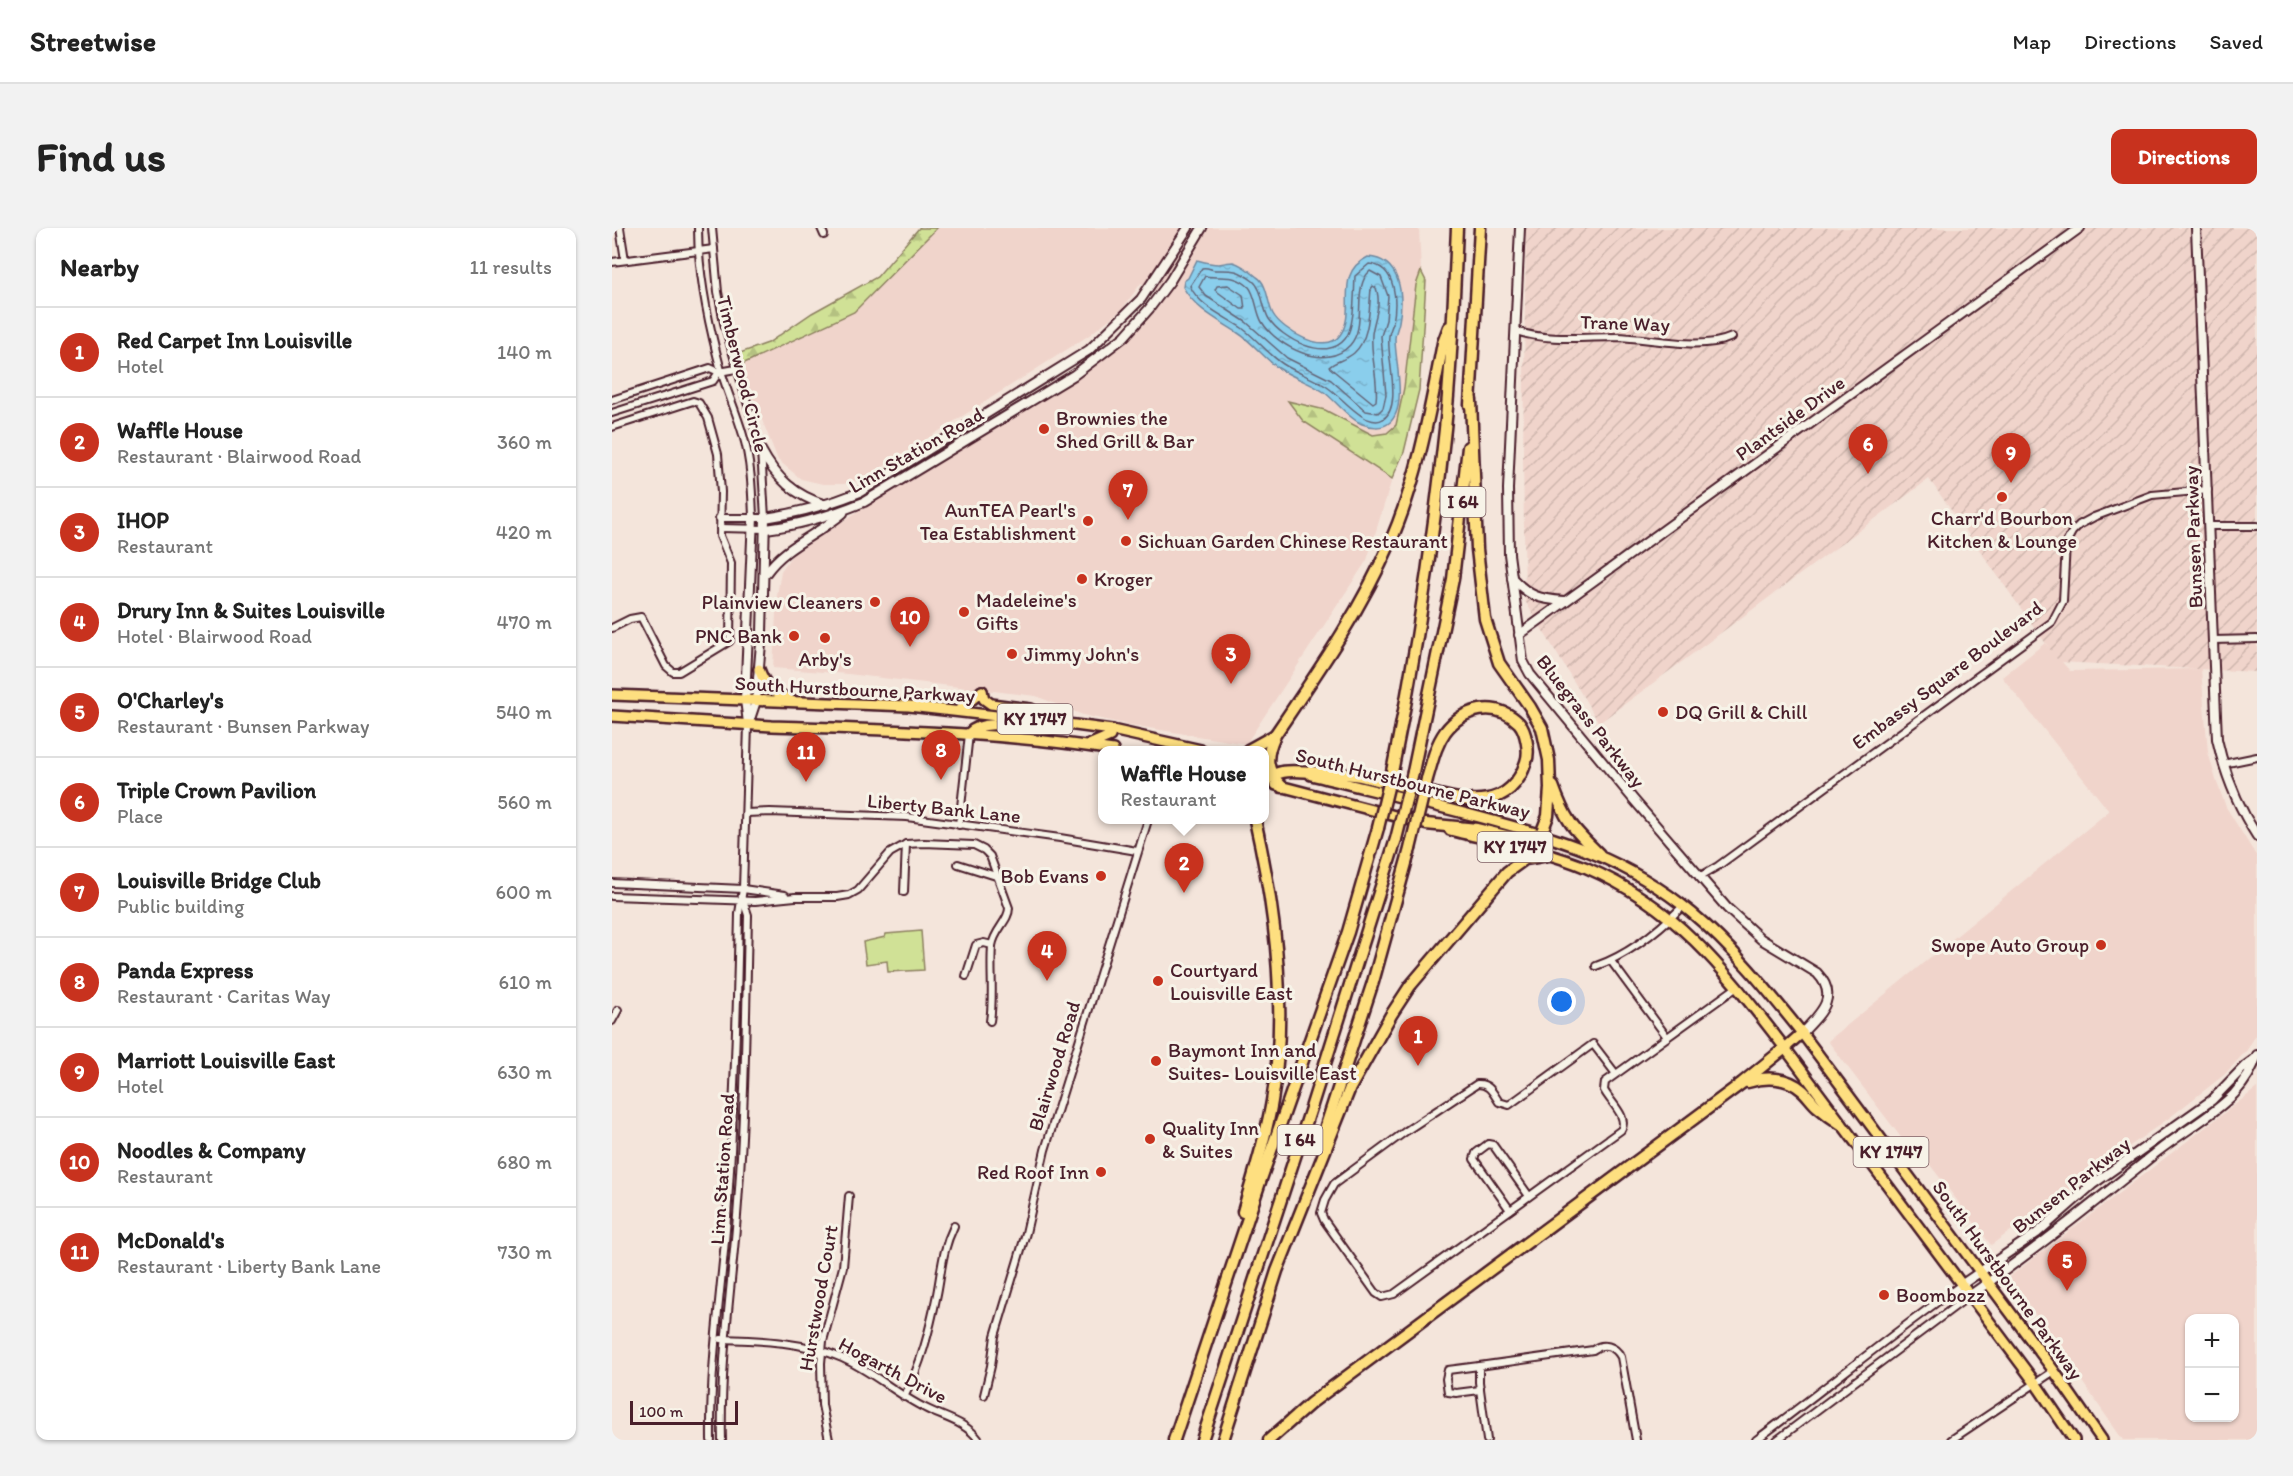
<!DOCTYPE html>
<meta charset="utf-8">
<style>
body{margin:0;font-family:Itim,sans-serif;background:#f2f2f2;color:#222}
.controls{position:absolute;right:18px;bottom:18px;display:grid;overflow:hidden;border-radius:12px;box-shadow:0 2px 4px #0004}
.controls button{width:54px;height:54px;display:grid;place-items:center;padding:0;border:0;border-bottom:2px solid #e0e0e0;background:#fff;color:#222;font:30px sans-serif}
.scale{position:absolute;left:18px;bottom:15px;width:108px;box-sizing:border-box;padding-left:6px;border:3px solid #4a1f2b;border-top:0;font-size:16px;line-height:21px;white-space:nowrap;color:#4a1f2b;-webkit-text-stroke:4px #f7f3e8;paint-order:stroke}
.you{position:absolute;left:950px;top:774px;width:21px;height:21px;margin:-15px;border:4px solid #fff;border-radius:50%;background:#1a73e8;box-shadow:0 0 0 9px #1a73e833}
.badge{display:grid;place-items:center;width:39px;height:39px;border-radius:50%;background:#c8321e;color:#fff;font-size:20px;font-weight:700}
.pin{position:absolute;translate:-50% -50px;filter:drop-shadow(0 2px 3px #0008)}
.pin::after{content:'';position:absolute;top:32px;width:21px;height:18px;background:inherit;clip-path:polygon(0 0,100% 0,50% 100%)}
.popup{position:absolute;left:486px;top:518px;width:171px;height:78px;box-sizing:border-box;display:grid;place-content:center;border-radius:12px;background:#fff;filter:drop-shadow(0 2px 4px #0005);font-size:20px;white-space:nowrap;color:#767676}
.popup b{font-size:22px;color:#222}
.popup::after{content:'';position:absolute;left:50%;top:100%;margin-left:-12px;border:12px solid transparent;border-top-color:#fff}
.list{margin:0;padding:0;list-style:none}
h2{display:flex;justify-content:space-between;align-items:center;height:78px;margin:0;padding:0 24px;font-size:26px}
h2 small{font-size:20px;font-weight:400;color:#767676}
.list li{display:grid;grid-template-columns:39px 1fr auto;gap:18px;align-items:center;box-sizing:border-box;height:90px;padding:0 24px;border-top:2px solid #e0e0e0}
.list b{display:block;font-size:22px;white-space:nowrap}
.list p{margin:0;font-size:20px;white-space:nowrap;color:#767676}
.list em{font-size:20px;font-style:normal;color:#767676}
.map{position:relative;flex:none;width:1645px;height:1212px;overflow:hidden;border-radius:12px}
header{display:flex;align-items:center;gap:36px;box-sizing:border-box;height:84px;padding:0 30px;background:#fff;border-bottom:2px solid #e0e0e0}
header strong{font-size:28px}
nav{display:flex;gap:33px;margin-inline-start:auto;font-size:21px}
.intro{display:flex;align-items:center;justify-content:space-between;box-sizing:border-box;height:144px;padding:0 36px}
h1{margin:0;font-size:42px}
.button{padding:15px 27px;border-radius:12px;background:#c8321e;color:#fff;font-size:21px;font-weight:700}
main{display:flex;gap:36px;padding:0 36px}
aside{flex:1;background:#fff;border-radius:12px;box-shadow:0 2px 4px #0004}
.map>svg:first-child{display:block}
</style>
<header>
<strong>Streetwise</strong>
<nav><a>Map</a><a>Directions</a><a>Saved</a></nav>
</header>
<div class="intro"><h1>Find us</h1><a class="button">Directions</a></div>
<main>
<aside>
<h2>Nearby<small>11 results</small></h2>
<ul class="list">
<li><span class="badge">1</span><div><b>Red Carpet Inn Louisville</b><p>Hotel</p></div><em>140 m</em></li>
<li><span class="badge">2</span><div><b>Waffle House</b><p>Restaurant · Blairwood Road</p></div><em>360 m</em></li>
<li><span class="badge">3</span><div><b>IHOP</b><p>Restaurant</p></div><em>420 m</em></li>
<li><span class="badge">4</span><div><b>Drury Inn &amp; Suites Louisville</b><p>Hotel · Blairwood Road</p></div><em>470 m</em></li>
<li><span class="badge">5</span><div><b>O'Charley's</b><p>Restaurant · Bunsen Parkway</p></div><em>540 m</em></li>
<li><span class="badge">6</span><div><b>Triple Crown Pavilion</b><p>Place</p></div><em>560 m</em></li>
<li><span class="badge">7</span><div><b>Louisville Bridge Club</b><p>Public building</p></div><em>600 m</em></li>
<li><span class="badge">8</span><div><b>Panda Express</b><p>Restaurant · Caritas Way</p></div><em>610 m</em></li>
<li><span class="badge">9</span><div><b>Marriott Louisville East</b><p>Hotel</p></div><em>630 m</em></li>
<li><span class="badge">10</span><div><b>Noodles &amp; Company</b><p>Restaurant</p></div><em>680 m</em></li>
<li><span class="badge">11</span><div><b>McDonald's</b><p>Restaurant · Liberty Bank Lane</p></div><em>730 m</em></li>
</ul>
</aside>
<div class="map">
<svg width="1645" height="1212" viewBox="0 0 1645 1212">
<defs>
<pattern id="industrial-furrows" width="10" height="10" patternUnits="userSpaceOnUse" patternTransform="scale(1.5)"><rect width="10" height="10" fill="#f0d4cb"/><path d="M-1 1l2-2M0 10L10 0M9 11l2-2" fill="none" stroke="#cfb6ae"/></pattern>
<pattern id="forest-firs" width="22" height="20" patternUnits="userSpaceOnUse" patternTransform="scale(1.5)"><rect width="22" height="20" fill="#d0e196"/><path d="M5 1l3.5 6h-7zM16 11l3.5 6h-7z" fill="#b4c181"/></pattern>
<pattern id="water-ripples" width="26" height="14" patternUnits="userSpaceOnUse" patternTransform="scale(1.5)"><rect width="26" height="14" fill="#8aceec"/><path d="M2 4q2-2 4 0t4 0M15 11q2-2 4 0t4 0" fill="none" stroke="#79b0cb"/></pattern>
</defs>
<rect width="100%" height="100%" fill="#f4e5db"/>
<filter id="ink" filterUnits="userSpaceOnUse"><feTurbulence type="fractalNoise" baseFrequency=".0167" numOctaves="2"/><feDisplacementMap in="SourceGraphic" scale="12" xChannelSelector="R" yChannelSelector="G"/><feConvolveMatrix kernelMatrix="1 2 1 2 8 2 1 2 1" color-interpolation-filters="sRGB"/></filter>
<g filter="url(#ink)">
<g fill="#f0d4cb" fill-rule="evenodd">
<polygon points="325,0 807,0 809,43 804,57 792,160 784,197 775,205 761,207 713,182 691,193 780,251 755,332 634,516 512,496 471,487 424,468 236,446 161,440 165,368 169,343 180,327 251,280 482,139 531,97 552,70 529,55 510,81 476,108 255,249 232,256 211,256 189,251 166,232 128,137 242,84"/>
<polygon points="1433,415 1458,443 1589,441 1596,524 1604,552 1614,579 1645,629 1645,805 1635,822 1612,847 1557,890 1379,1017 1306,921 1300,924 1216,813 1497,583 1390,449"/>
<path d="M1645 860V1212H1511L1397 1049ZM1622 1090V1190H1578V1090Z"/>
</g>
<polygon fill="url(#industrial-furrows)" points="914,0 1645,0 1645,444 1447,434 1317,251 987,495 913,373 911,227"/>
<g fill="url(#forest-firs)" stroke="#8d8060" stroke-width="1.5">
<polygon points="307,0 325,0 242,84 128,137 128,125 156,115 200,85 265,49"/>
<polygon points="809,43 814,53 807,162 792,224 780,251 691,193 676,173 713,182 761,207 775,205 784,197 792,160 804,57"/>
</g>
<polygon fill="#d0e196" stroke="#8d8060" stroke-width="1.5" points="309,703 312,742 276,744 275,733 254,736 251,714 273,709 274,706"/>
<path fill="url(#water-ripples)" stroke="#70889f" stroke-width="1.5" d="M756 29C789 31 792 68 787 94 786 100 783 105 783 111 783 133 796 180 777 195 770 201 758 199 750 196 737 191 724 173 712 164 699 155 682 150 668 141 652 131 642 115 626 105 606 92 583 81 571 59L572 53 576 50 585 32C592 34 600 36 607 36 612 35 617 34 621 34 629 36 639 44 645 49 656 56 655 75 661 86 670 102 713 128 728 107 746 83 720 46 756 29Z"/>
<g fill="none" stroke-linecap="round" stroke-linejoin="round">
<g stroke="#646578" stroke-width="1.5">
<path d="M757 36C785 38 785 74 781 95 780 99 777 103 777 108 774 128 791 179 771 191 766 195 755 192 750 188 737 180 728 168 715 159 702 150 685 145 671 136 656 126 645 111 630 100 612 88 587 78 578 58L590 40C595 39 598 41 603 42 622 42 625 41 641 53 651 61 650 80 657 91 669 110 714 135 733 111 743 99 742 64 743 48Z"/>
<path d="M758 43 769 49 776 68 774 92 769 108 774 167 771 180 766 185 754 183 719 152 675 130 634 94 594 68 587 59 593 48C611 51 622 45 637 59 644 67 644 84 650 94 665 119 714 144 738 117 756 97 739 60 758 43Z"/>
<polygon points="616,57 631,67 633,81 629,81 603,62 605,58"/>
<path d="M761 58 764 60C770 77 762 90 760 106 758 129 767 152 764 173L761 175 717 139C723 133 734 132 742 125 758 111 757 81 759 61Z"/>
</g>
<g stroke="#4a1f2b" stroke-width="10">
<g id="minor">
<polyline points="8,0 13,32"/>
<path d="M86 0C86 49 97 99 110 146 116 166 125 186 131 207 139 233 140 262 141 289"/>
<polyline points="100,0 106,64 112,95 149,222 153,290 107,290"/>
<polyline points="209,0 212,7"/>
<polyline points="0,34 102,21"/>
<path d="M904 103C936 114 972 109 1005 109 1040 110 1089 123 1120 109"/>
<polyline points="0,172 98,140 107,144 124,141"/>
<polyline points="0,185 101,153 107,144"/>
<polyline points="0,199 81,173 87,175 96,190 106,226 109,264 108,308 119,335 118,413 67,444 61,444 54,438 29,389 18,391 0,400"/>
<polyline points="1598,298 1645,298"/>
<polyline points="108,300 154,301"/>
<polyline points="1601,412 1645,411"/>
<polyline points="1611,536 1645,529"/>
<polyline points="134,585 158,584 295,589 448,610 525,623"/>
<polyline points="347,597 357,506"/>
<polyline points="346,636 387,649"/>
<polyline points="1087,649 1106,638 1440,394 1451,373 1454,315 1460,304 1467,297 1482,289 1540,267 1596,262"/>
<polyline points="0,655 131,661 173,667"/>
<polyline points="292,664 294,616"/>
<path d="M0 668 143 673 183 669H225L237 667 246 662 278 625 294 616 312 615 362 617 372 622 378 628 397 680C397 693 382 702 380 718 378 743 382 768 378 793"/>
<polyline points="999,733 1055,809"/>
<path d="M984 738C1016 727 1047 702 1071 678"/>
<polyline points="354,748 364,717 372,715 380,717"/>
<polyline points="0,793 6,782"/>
<path d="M1004 846 981 816 897 877 887 874C881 865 877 855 865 856L794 903 722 956 713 972 709 985 712 992 764 1065 770 1069 782 1066 1009 902C1017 889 998 874 992 862L993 854 1125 759"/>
<polyline points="898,982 862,931 864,925 876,916 881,917 917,968"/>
<path d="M109 1111C149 1112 193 1114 230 1130 260 1143 284 1166 313 1180 332 1190 353 1193 367 1212"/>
<polyline points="867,1138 836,1142 834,1151 836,1164 844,1165 868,1162"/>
<polyline points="372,1167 379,1138 383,1108 414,1005 433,922 536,592"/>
<path d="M292 1169C309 1138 318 1100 325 1066 330 1040 330 1023 342 998"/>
<path d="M99 1212C98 1136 109 1065 115 990 122 889 125 787 127 685L131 661 136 497"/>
<path d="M110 1212C108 1137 119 1063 125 988 133 888 134 787 136 687L131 672"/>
<polyline points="217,1212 210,1177 209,1135 211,1113 231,1039 237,968"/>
<path d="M875 1212 867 1154V1138L981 1122C991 1114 1003 1118 1009 1129L1024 1212"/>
<path d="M1144 1212C1213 1161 1279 1106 1349 1057"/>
<polyline points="1165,1212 1357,1068"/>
<polyline points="1339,1212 1442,1143"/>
</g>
</g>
<g stroke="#4a1f2b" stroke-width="12">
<g id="tertiary">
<path d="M908 0 896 261 897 326 911 433 918 446 1022 572 1115 680 1149 711 1205 745C1228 769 1208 786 1190 805"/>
<path d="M1584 0 1605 511C1613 547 1625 577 1645 608"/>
<path d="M149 222C164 250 183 268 214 277"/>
<path d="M154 301C188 297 220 287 252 274L462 147 512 109 537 81 558 53 590 0"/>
<path d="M154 345C174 317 206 307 231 285"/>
<path d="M900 350C918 369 927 371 952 373"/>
<polyline points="907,407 1468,0"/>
<polyline points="136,495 133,472 141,289"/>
<path d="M136 497 144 473 150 404 153 290C187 285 216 277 248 264L477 122 529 71 576 0"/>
<polyline points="1349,1057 1425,1005 1481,956 1600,872 1633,838 1644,830"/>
<path d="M1357 1068C1422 1023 1484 973 1545 924 1570 904 1599 889 1622 866 1632 855 1641 841 1645 827"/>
</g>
</g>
<g stroke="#4a1f2b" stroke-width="14">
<g id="primary">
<path d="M147 441C153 458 161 464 177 471"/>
<polyline points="370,463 372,471 379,476 419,481 433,491"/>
<polyline points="0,467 297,478 463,497 500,502 589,522"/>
<polyline points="346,483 370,463"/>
<path d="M0 488C53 491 106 495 160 498 275 502 387 504 501 522"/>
<path d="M357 505C372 489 411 501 431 501 439 502 447 499 455 498"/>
<polyline points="477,517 498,508 500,502"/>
<path d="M699 547C755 561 811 574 867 589 948 611 1014 630 1080 685 1121 719 1157 764 1190 805L1442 1143 1490 1212"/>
<polyline points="664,557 810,595"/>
<path d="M838 602C883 614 932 622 975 640 1066 679 1114 744 1173 820L1424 1156 1462 1212"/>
<polyline points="1173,820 1190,805"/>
</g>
</g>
<g stroke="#4a1f2b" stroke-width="15">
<g id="motorway">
<polyline points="858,177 868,0"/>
<polyline points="636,522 663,507"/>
<path d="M781 539C804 427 821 314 833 201 840 134 842 67 845 0"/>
<polyline points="801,544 841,351 856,219"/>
<path d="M653 554C665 540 681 543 699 544 715 545 733 545 749 548 771 553 793 559 815 564 855 574 898 584 914 534 918 524 914 503 907 495 884 472 851 480 833 504 823 518 820 535 815 551"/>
<path d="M941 558C953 592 961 601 987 626"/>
<path d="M670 559C653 541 653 529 663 507 705 445 748 384 778 315 806 251 818 182 831 115L837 99"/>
<polyline points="814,596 865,601 916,613 929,606 936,588 938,560 937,532 930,500 918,479 887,435 873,391 865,321 859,172"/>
<path d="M1136 854C1154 848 1175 849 1190 862 1196 867 1200 874 1206 879 1213 885 1221 891 1229 896"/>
<polyline points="708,916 761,754 798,621"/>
<path d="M631 984C641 948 654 910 660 873 676 783 663 680 643 592"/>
<polyline points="562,1212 648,954 736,704 766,600"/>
<polyline points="590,1212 699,880 784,611"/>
<polyline points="611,1212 665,1043 738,860 779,787 798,758 895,644 913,631 936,627"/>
<polyline points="657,1212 699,1175 1130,855 1173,820"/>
</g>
</g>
<use href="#minor" stroke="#f7f3e8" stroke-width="6"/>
<use href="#tertiary" stroke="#f7f3e8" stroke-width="8"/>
<use href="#primary" stroke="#fedf80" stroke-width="9"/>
<use href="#motorway" stroke="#fedf80" stroke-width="10"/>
<g stroke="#4a1f2b" stroke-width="15" stroke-linecap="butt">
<g id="motorway-bridge">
<polyline points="766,600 781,539"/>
<polyline points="784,611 801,544"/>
<polyline points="798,621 815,551"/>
</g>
</g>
<use href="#motorway-bridge" stroke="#fedf80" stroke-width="10"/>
</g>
</g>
<g fill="#c8321e" stroke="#f7f3e8" stroke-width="2">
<circle cx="432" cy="201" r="6"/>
<circle cx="1390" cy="269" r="6"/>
<circle cx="476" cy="293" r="6"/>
<circle cx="514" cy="313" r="6"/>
<circle cx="470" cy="351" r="6"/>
<circle cx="263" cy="374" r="6"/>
<circle cx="352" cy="384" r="6"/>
<circle cx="182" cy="408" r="6"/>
<circle cx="213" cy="410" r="6"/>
<circle cx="400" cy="426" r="6"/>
<circle cx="1051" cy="484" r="6"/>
<circle cx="489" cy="648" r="6"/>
<circle cx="1489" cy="717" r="6"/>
<circle cx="546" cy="753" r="6"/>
<circle cx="544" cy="833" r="6"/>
<circle cx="538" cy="911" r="6"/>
<circle cx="489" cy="944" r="6"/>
<circle cx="1272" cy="1067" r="6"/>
</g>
<g text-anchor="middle" stroke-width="6" stroke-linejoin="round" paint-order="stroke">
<g fill="#f7f3e8" stroke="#7e5f64" stroke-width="1.5">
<rect x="828.5" y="259" width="45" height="30" rx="4.5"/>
<rect x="385.5" y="476" width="75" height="30" rx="4.5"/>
<rect x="865.5" y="604" width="75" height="30" rx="4.5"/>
<rect x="665.5" y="897" width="45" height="30" rx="4.5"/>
<rect x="1241.5" y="909" width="75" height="30" rx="4.5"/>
</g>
<g font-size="18" font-weight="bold" fill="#4a1f2b">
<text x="851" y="280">I 64</text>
<text x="423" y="497">KY 1747</text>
<text x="903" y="625">KY 1747</text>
<text x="688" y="918">I 64</text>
<text x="1279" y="930">KY 1747</text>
</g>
<g font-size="20" fill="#4a1f2b" stroke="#f7f3e8">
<text transform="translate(1013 95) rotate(2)" y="7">Trane Way</text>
<text transform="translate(131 146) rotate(76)" y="7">Timberwood Circle</text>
<text transform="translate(1178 190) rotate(-36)" y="7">Plantside Drive</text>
<text transform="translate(304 222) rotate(-30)" y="7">Linn Station Road</text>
<text transform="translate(1581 309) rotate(-92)" y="7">Bunsen Parkway</text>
<text transform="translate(1335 447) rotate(-37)" y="7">Embassy Square Boulevard</text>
<text transform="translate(243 461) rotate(3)" y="7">South Hurstbourne Parkway</text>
<text transform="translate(979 493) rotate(52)" y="7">Bluegrass Parkway</text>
<text transform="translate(801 555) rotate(14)" y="7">South Hurstbourne Parkway</text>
<text transform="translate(332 580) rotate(6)" y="7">Liberty Bank Lane</text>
<text transform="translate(442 838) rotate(-73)" y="7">Blairwood Road</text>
<text transform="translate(110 941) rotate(-86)" y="7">Linn Station Road</text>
<text transform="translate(1459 957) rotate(-38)" y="7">Bunsen Parkway</text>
<text transform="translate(1396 1052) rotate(54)" y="7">South Hurstbourne Parkway</text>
<text transform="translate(206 1070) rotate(-80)" y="7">Hurstwood Court</text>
<text transform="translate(281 1142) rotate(28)" y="7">Hogarth Drive</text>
</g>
<g font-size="20" fill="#4a1f2b" stroke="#f7f3e8" text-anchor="start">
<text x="444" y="197">Brownies the<tspan x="444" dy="23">Shed Grill &amp; Bar</tspan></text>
<text x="464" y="289" text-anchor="end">AunTEA Pearl's<tspan x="464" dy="23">Tea Establishment</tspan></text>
<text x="1390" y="297" text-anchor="middle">Charr'd Bourbon<tspan x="1390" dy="23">Kitchen &amp; Lounge</tspan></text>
<text x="526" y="320">Sichuan Garden Chinese Restaurant</text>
<text x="482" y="358">Kroger</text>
<text x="364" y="379">Madeleine's<tspan x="364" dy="23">Gifts</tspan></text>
<text x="251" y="381" text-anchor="end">Plainview Cleaners</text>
<text x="170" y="415" text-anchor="end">PNC Bank</text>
<text x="412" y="433">Jimmy John's</text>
<text x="213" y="438" text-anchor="middle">Arby's</text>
<text x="1063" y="491">DQ Grill &amp; Chill</text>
<text x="477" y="655" text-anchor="end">Bob Evans</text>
<text x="1477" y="724" text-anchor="end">Swope Auto Group</text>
<text x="558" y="749">Courtyard<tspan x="558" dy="23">Louisville East</tspan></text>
<text x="556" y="829">Baymont Inn and<tspan x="556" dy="23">Suites- Louisville East</tspan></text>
<text x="550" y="907">Quality Inn<tspan x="550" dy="23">&amp; Suites</tspan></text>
<text x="477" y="951" text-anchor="end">Red Roof Inn</text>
<text x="1284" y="1074">Boombozz</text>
</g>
</g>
</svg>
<div class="controls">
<button>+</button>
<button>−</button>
</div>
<div class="scale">100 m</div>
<div class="you"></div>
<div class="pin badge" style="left:806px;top:838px">1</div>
<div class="pin badge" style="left:572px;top:665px">2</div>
<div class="popup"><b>Waffle House</b>Restaurant</div>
<div class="pin badge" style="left:619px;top:456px">3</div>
<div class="pin badge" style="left:435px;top:753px">4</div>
<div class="pin badge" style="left:1455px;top:1063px">5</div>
<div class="pin badge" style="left:1256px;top:246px">6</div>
<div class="pin badge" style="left:516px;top:292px">7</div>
<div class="pin badge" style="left:329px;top:552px">8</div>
<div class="pin badge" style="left:1399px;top:255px">9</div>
<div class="pin badge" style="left:298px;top:419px">10</div>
<div class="pin badge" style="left:194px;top:554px">11</div>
</div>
</main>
